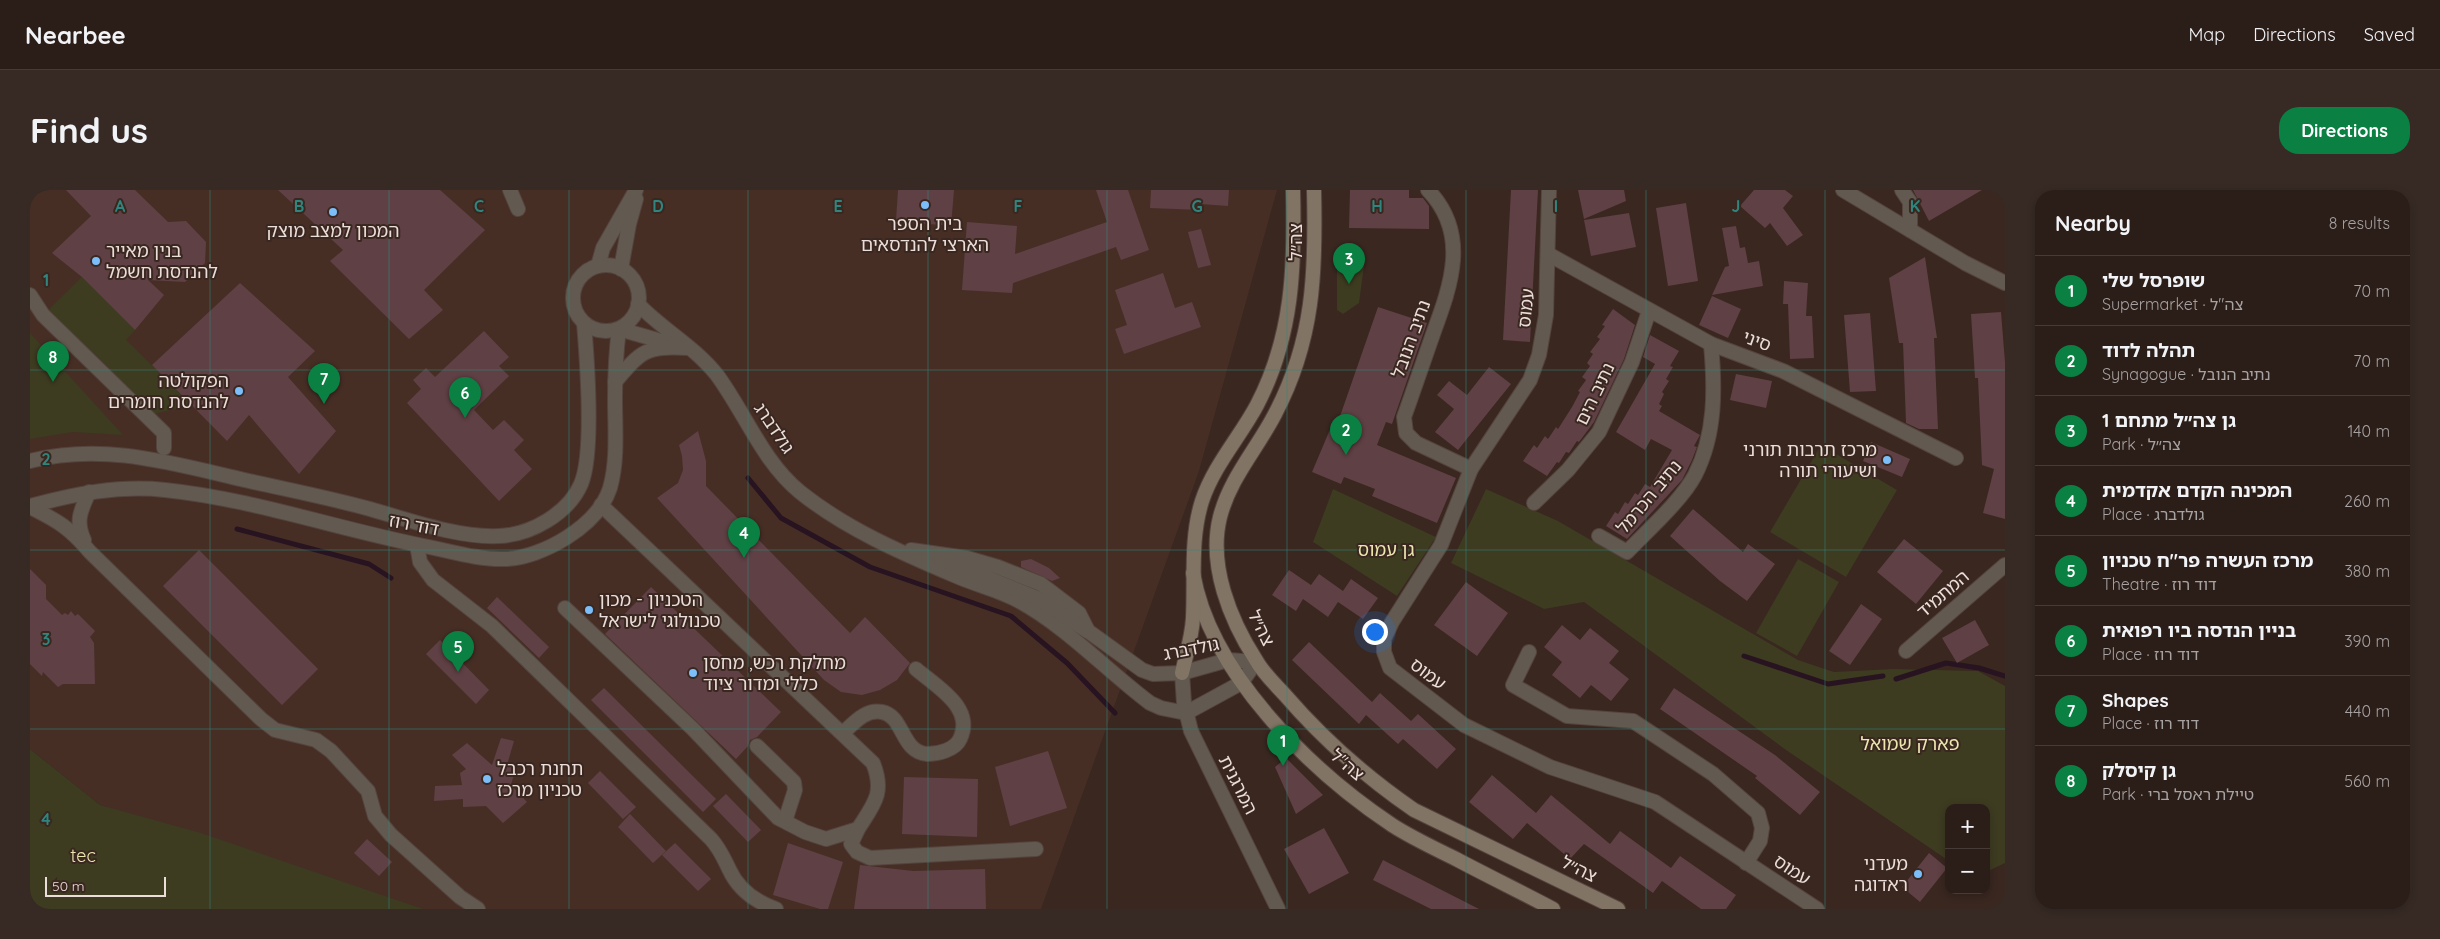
<!DOCTYPE html>
<meta charset="utf-8">
<style>
body{margin:0;font-family:Quicksand,"Noto Sans Hebrew",sans-serif;background:#372a25;color:#f1f3f6}
.controls{position:absolute;right:15px;bottom:15px;display:grid;overflow:hidden;border-radius:10px;box-shadow:0 2px 8px #0003}
.controls button{width:45px;height:45px;display:grid;place-items:center;padding:0;border:0;border-bottom:1px solid #473b37;background:#2b1d18;color:#f1f3f6;font:25px sans-serif}
.scale{position:absolute;left:15px;bottom:12px;width:121px;box-sizing:border-box;padding-left:5px;border:2px solid #ebdeda;border-top:0;font-size:14px;line-height:18px;white-space:nowrap;color:#ebdeda;-webkit-text-stroke:4px #392720;paint-order:stroke}
.you{position:absolute;left:1344px;top:441px;width:18px;height:18px;margin:-12px;border:4px solid #fff;border-radius:50%;background:#1a73e8;box-shadow:0 0 0 8px #1a73e833}
.badge{display:grid;place-items:center;width:32px;height:32px;border-radius:50%;background:#0b8043;color:#fff;font-size:16px;font-weight:700}
.pin{position:absolute;translate:-50% -41px;filter:drop-shadow(0 1px 2px #0008)}
.pin::after{content:'';position:absolute;top:26px;width:18px;height:15px;background:inherit;clip-path:polygon(0 0,100% 0,50% 100%)}
.list{margin:0;padding:0;list-style:none}
h2{display:flex;justify-content:space-between;align-items:center;height:65px;margin:0;padding:0 20px;font-size:21px}
h2 small{font-size:16px;font-weight:400;color:#a6a2a2}
.list li{display:grid;grid-template-columns:32px 1fr auto;gap:15px;align-items:center;box-sizing:border-box;height:70px;padding:0 20px;border-top:1px solid #473b37}
.list b{display:block;font-size:19px;white-space:nowrap}
.list p{margin:0;font-size:16px;white-space:nowrap;color:#a6a2a2}
.list em{font-size:16px;font-style:normal;color:#a6a2a2}
.map{position:relative;flex:none;width:1975px;height:719px;overflow:hidden;border-radius:20px}
header{display:flex;align-items:center;gap:30px;box-sizing:border-box;height:70px;padding:0 25px;background:#2b1d18;border-bottom:1px solid #473b37}
header strong{font-size:24px}
nav{display:flex;gap:28px;margin-inline-start:auto;font-size:18px}
.intro{display:flex;align-items:center;justify-content:space-between;box-sizing:border-box;height:120px;padding:0 30px}
h1{margin:0;font-size:35px}
.button{padding:12px 22px;border-radius:20px;background:#0b8043;color:#fff;font-size:18px;font-weight:700}
main{display:flex;gap:30px;padding:0 30px}
aside{flex:1;background:#2b1d18;border-radius:20px;box-shadow:0 2px 8px #0003}
.map>svg:first-child{display:block}
</style>
<header>
<strong>Nearbee</strong>
<nav><a>Map</a><a>Directions</a><a>Saved</a></nav>
</header>
<div class="intro"><h1>Find us</h1><a class="button">Directions</a></div>
<main>
<div class="map">
<svg width="1975" height="719" viewBox="0 0 1975 719">
<rect width="100%" height="100%" fill="#392720"/>
<polygon fill="#462e25" points="0,0 1247,0 1169,281 1011,719 391,719 70,615 0,559"/>
<g fill="#3d3b20">
<polygon points="1335,68 1329,113 1313,124 1307,120 1307,75"/>
<polygon points="52,87 105,140 96,150 162,215 115,226 13,125"/>
<polygon points="0,143 93,245 43,242 0,249"/>
<polygon points="1791,255 1867,300 1816,387 1740,342"/>
<polygon points="1303,299 1406,347 1367,406 1283,352"/>
<polygon points="1456,299 1528,331 1768,470 1804,482 1863,479 1948,481 1975,496 1975,673 1956,682 1956,618 1919,618 1919,671 1756,560 1554,412 1514,419 1421,373"/>
<polygon points="1768,369 1809,392 1767,466 1726,443"/>
<polygon points="0,559 70,615 171,643 393,719 0,719"/>
</g>
<g fill="none" stroke-linecap="round" stroke-linejoin="round">
<g stroke="#281321" stroke-width="5">
<polyline points="718,288 751,328 840,377 981,426 1037,473 1085,523"/>
<polyline points="207,339 339,374 361,388"/>
<polyline points="1714,466 1798,494 1853,486"/>
<polyline points="1866,489 1916,473 1949,478 1975,486"/>
</g>
</g>
<g fill="#5f4044">
<polygon points="36,0 105,0 138,32 156,31 176,52 175,73 155,92 118,90 134,105 105,140 52,87 22,63 61,26"/>
<polygon points="248,0 410,0 455,40 394,100 413,120 379,149 300,71 313,60"/>
<polygon points="868,0 924,0 921,36 866,31"/>
<polygon points="1066,0 1098,0 1119,60 1091,70 1086,57 983,93 982,103 932,100 937,32 987,36 985,64 1077,32"/>
<polygon points="1121,0 1199,0 1198,16 1171,14 1171,20 1120,18"/>
<polygon points="1320,0 1379,0 1379,8 1393,8 1399,16 1399,39 1319,38"/>
<polygon points="1481,0 1508,0 1500,152 1473,150"/>
<polygon points="1548,0 1594,0 1596,11 1554,29"/>
<polygon points="1724,0 1755,0 1763,6 1753,18 1773,45 1757,56 1740,33 1735,38 1710,16"/>
<polygon points="1883,0 1952,0 1899,31"/>
<polygon points="1656,13 1668,91 1638,96 1626,18"/>
<polygon points="1599,23 1606,57 1561,66 1554,30"/>
<polygon points="1706,36 1710,58 1715,57 1718,73 1729,71 1733,96 1682,105 1695,77 1699,76 1692,38"/>
<polygon points="1171,39 1181,75 1168,78 1158,42"/>
<polygon points="1895,67 1907,148 1904,148 1908,239 1889,239 1876,233 1873,153 1869,153 1859,88"/>
<polygon points="1133,83 1145,118 1162,112 1171,137 1094,164 1085,139 1097,135 1085,100"/>
<polygon points="1754,91 1778,93 1776,126 1782,126 1784,168 1760,169 1758,114 1753,114"/>
<polygon points="210,93 285,161 258,187 306,241 269,284 219,225 197,251 122,175"/>
<polygon points="1682,106 1711,119 1698,148 1669,135"/>
<polygon points="1348,117 1397,133 1362,234 1356,232 1347,255 1426,288 1407,333 1342,306 1345,299 1314,287 1311,294 1282,282 1304,230 1308,232"/>
<polygon points="1583,119 1605,135 1594,169 1564,232 1549,252 1547,251 1539,263 1536,262 1529,273 1527,272 1517,286 1493,271 1504,255 1507,258 1515,246 1518,249 1526,237 1528,239 1542,217 1550,202 1548,201 1556,190 1552,187 1560,176 1557,173 1563,164 1560,162 1570,149 1567,147 1575,136 1572,135"/>
<polygon points="1971,122 1975,172 1975,329 1953,323 1964,279 1952,275 1948,188 1945,188 1941,124"/>
<polygon points="1840,123 1846,201 1820,202 1814,125"/>
<polygon points="454,141 479,167 469,176 479,186 444,220 463,240 474,230 494,250 484,260 502,279 469,311 377,213 391,199 383,190 396,178 405,187"/>
<polygon points="1620,145 1649,161 1640,176 1643,177 1636,189 1639,191 1632,202 1634,204 1629,214 1632,216 1629,221 1670,245 1664,256 1667,257 1662,270 1652,290 1597,349 1576,336 1585,322 1588,324 1595,312 1598,314 1605,303 1608,305 1615,294 1620,297 1642,260 1621,249 1615,260 1586,242 1625,174 1613,167"/>
<polygon points="1459,177 1481,194 1428,260 1405,242 1424,219 1407,205 1419,191 1437,205"/>
<polygon points="1706,184 1742,191 1736,218 1700,210"/>
<polygon points="668,241 676,271 676,296 820,443 835,427 880,473 867,490 850,500 832,505 811,502 794,490 627,308 648,293 653,280 652,266 649,255"/>
<polygon points="1841,252 1880,269 1872,287 1833,271"/>
<polygon points="1663,319 1713,362 1718,354 1745,374 1717,411 1690,391 1640,346"/>
<polygon points="1874,349 1913,381 1886,414 1847,382"/>
<polygon points="169,360 288,479 252,515 133,396"/>
<polygon points="1001,369 1019,378 1030,388 1022,391 991,377 991,371"/>
<polygon points="0,379 16,395 16,409 32,425 35,423 38,425 41,421 45,426 48,424 65,441 60,447 64,453 65,494 33,494 28,497 13,482 12,486 0,474"/>
<polygon points="1259,380 1281,395 1289,384 1313,401 1321,389 1348,408 1333,429 1308,412 1298,427 1273,409 1266,421 1242,405"/>
<polygon points="1436,392 1478,423 1447,466 1404,435"/>
<polygon points="621,397 751,522 727,547 720,550 718,556 706,569 575,444"/>
<polygon points="467,407 519,457 509,468 457,418"/>
<polygon points="1831,414 1852,429 1820,475 1799,461"/>
<polygon points="1945,430 1959,455 1927,473 1912,448"/>
<polygon points="1532,435 1550,450 1560,438 1589,461 1579,473 1599,489 1581,511 1561,495 1550,508 1522,485 1532,472 1514,457"/>
<polygon points="410,450 459,500 446,514 396,464"/>
<polygon points="1279,452 1342,512 1350,503 1381,531 1388,524 1426,559 1407,579 1373,549 1368,554 1336,525 1329,534 1262,470"/>
<polygon points="574,498 686,609 673,622 561,510"/>
<polygon points="1644,498 1745,565 1790,602 1770,625 1725,588 1727,586 1630,519"/>
<polygon points="471,548 484,551 477,575 486,577 481,595 497,612 473,633 456,616 433,617 433,609 404,611 405,596 432,595 430,583 436,579 422,565 437,553 462,575"/>
<polygon points="1018,561 1037,618 980,636 965,577"/>
<polygon points="1256,568 1293,605 1266,624 1245,577"/>
<polygon points="570,581 606,617 593,629 558,593"/>
<polygon points="1462,585 1506,623 1521,605 1580,654 1590,641 1641,678 1650,666 1706,705 1696,719 1671,719 1632,691 1623,703 1554,654 1540,669 1497,633 1483,649 1439,612"/>
<polygon points="874,587 948,589 947,647 872,644"/>
<polygon points="696,604 731,640 718,652 683,616"/>
<polygon points="600,624 636,661 623,673 588,637"/>
<polygon points="1294,638 1319,683 1279,704 1254,659"/>
<polygon points="337,649 362,672 349,686 324,663"/>
<polygon points="645,653 681,689 668,701 632,665"/>
<polygon points="758,653 813,672 798,719 790,719 743,705"/>
<polygon points="1899,663 1917,678 1890,712 1872,697"/>
<polygon points="1353,670 1449,719 1401,719 1343,690"/>
<polygon points="830,675 883,681 955,679 956,719 824,719"/>
</g>
<g fill="none" stroke-linecap="round" stroke-linejoin="round">
<g stroke="#55443e" stroke-width="16">
<polyline id="pedestrian" points="0,105 13,125 134,243 134,258"/>
</g>
<g stroke="#55443e" stroke-width="16">
<g id="minor">
<polyline points="480,0 488,19"/>
<path d="M1398 0C1440 44 1421 95 1403 144 1395 167 1387 190 1379 213L1374 227 1376 243 1386 253 1441 279"/>
<polyline points="1519,0 1516,125 1509,165 1500,190 1441,279 1411,355 1362,432 1354,449 1354,462 1360,478 1434,535 1520,577 1625,612 1787,719"/>
<polyline points="1872,0 1880,12 1880,40"/>
<polyline points="1518,64 1681,154 1753,181 1926,268"/>
<polyline points="1504,313 1538,280 1569,242 1602,172 1619,121"/>
<path d="M571 315 843 573C855 603 844 614 828 639"/>
<path d="M0 317C28 331 40 338 60 362L231 529 245 540 286 550 301 561 338 601 345 626 361 645 430 707 448 719"/>
<path d="M1569 346 1597 362C1617 341 1652 310 1665 285 1686 244 1685 198 1681 154"/>
<path d="M54 350C45 331 51 320 59 302"/>
<path d="M387 355 390 372 403 390 462 436 681 649C690 659 693 667 699 679 708 699 726 712 746 719"/>
<polyline points="535,418 663,539 748,628 775,642 796,649 828,639 821,654 827,662 840,668 1006,659"/>
<polyline points="1876,461 1975,375"/>
<polyline points="1499,462 1483,495 1537,526 1603,531 1683,584 1728,623 1732,638 1730,651 1716,673"/>
<path d="M813 543C824 533 835 519 852 522 874 526 871 562 897 564 908 564 925 560 930 549 945 518 907 497 886 479"/>
<polyline points="727,556 764,592 765,600 755,631"/>
</g>
</g>
<g stroke="#55443e" stroke-width="16">
<g id="tertiary">
<polyline points="1813,0 1935,73 1975,93"/>
<circle cx="576" cy="108" r="33"/>
<polyline points="568,76 573,58 606,0"/>
<polyline points="591,79 599,34 606,9"/>
<path d="M608 114C633 140 665 157 687 185 715 223 733 272 770 302 816 339 872 363 926 386 946 395 969 400 989 411 1038 438 1076 480 1120 513L1131 518 1156 523 1211 493 1226 472"/>
<polyline points="589,139 638,153"/>
<path d="M585 192C612 160 616 156 658 158"/>
<path d="M0 271C76 252 144 274 219 291 259 300 300 308 340 319 379 330 428 348 469 346 500 345 538 324 551 294 564 263 557 169 554 133"/>
<path d="M0 316C44 304 88 295 135 300 222 309 308 339 394 356 420 361 449 370 475 369 512 368 568 336 580 298 588 270 585 238 585 209 585 185 586 162 589 139"/>
<polyline points="881,360 937,368 968,377 1011,394 1049,423 1058,441 1112,480 1123,484 1152,483 1198,470 1226,472"/>
<polyline points="911,369 1007,408 1057,441"/>
<polyline points="1152,483 1154,513 1161,541 1248,719"/>
</g>
</g>
<g stroke="#55443e" stroke-width="16">
<g id="secondary">
<path d="M1284 0C1286 82 1284 150 1245 224 1227 259 1200 288 1190 327 1178 375 1200 430 1226 470 1233 483 1245 494 1255 505 1293 549 1336 587 1384 620L1588 719"/>
<path d="M1163 383C1180 483 1281 581 1362 635 1382 648 1404 658 1426 669 1458 686 1491 702 1523 719"/>
<path d="M1152 483C1156 465 1162 447 1163 428 1165 388 1160 349 1172 311 1184 275 1210 247 1227 215 1263 146 1265 76 1263 0"/>
</g>
</g>
<use href="#pedestrian" stroke="#625a50" stroke-width="14"/>
<use href="#minor" stroke="#625a50" stroke-width="14"/>
<use href="#tertiary" stroke="#625a50" stroke-width="14"/>
<use href="#secondary" stroke="#817464" stroke-width="14"/>
</g>
<path fill="none" stroke="#30867e" stroke-width="1" stroke-opacity="0.55" d="M180 0V719M359 0V719M539 0V719M718 0V719M898 0V719M1077 0V719M1257 0V719M1436 0V719M1616 0V719M1795 0V719M0 180H1975M0 360H1975M0 539H1975"/>
<g fill="#7cbef9" stroke="#392720" stroke-width="2">
<circle cx="895" cy="15" r="5"/>
<circle cx="303" cy="22" r="5"/>
<circle cx="66" cy="71" r="5"/>
<circle cx="209" cy="201" r="5"/>
<circle cx="1857" cy="270" r="5"/>
<circle cx="559" cy="420" r="5"/>
<circle cx="663" cy="483" r="5"/>
<circle cx="457" cy="589" r="5"/>
<circle cx="1888" cy="684" r="5"/>
</g>
<g text-anchor="middle" stroke-width="4" stroke-linejoin="round" paint-order="stroke">
<g font-size="18" fill="#ebdeda" stroke="#392720" text-anchor="start">
<text x="895" y="40" text-anchor="middle">בית הספר<tspan x="895" dy="21">הארצי להנדסאים</tspan></text>
<text x="303" y="47" text-anchor="middle">המכון למצב מוצק</text>
<text x="76" y="67">בנין מאייר<tspan x="76" dy="21">להנדסת חשמל</tspan></text>
<text x="199" y="197" text-anchor="end">הפקולטה<tspan x="199" dy="21">להנדסת חומרים</tspan></text>
<text x="1847" y="266" text-anchor="end">מרכז תרבות תורני<tspan x="1847" dy="21">ושיעורי תורה</tspan></text>
<text x="569" y="416">הטכניון - מכון<tspan x="569" dy="21">טכנולוגי לישראל</tspan></text>
<text x="673" y="479">מחלקת רכש, מחסן<tspan x="673" dy="21">כללי ומדור ציוד</tspan></text>
<text x="467" y="585">תחנת רכבל<tspan x="467" dy="21">טכניון מרכז</tspan></text>
<text x="1878" y="680" text-anchor="end">מעדני<tspan x="1878" dy="21">ראדוגה</tspan></text>
</g>
<g font-size="18" fill="#ebdeda" stroke="#392720">
<text transform="translate(1266 52) rotate(-90)" y="6">צה״ל</text>
<text transform="translate(1496 118) rotate(-84)" y="6">עמוס</text>
<text transform="translate(1381 149) rotate(-70)" y="6">נתיב הנובל</text>
<text transform="translate(1727 151) rotate(20)" y="6">סיני</text>
<text transform="translate(1565 204) rotate(-64)" y="6">נתיב הים</text>
<text transform="translate(744 238) rotate(56)" y="6">גולדברג</text>
<text transform="translate(1619 307) rotate(-50)" y="6">נתיב הכרמל</text>
<text transform="translate(384 335) rotate(11)" y="6">דוד רוז</text>
<text transform="translate(1913 404) rotate(-41)" y="6">המתמיד</text>
<text transform="translate(1231 438) rotate(64)" y="6">צה״ל</text>
<text transform="translate(1161 459) rotate(-11)" y="6">גולדברג</text>
<text transform="translate(1398 484) rotate(37)" y="6">עמוס</text>
<text transform="translate(1317 575) rotate(41)" y="6">צה"ל</text>
<text transform="translate(1208 595) rotate(63)" y="6">המרגנית</text>
<text transform="translate(1549 679) rotate(26)" y="6">צה״ל</text>
<text transform="translate(1762 680) rotate(33)" y="6">עמוס</text>
</g>
<g font-size="18" fill="#ece7af" stroke="#392720">
<text x="1356" y="366">גן עמוס</text>
<text x="1880" y="560">פארק שמואל</text>
<text x="53" y="672">tec</text>
</g>
</g>
<g font-size="16" text-anchor="middle" font-weight="bold" fill="#30867e" stroke="#392720" stroke-width="4" stroke-linejoin="round" paint-order="stroke">
<text x="90" y="22">A</text>
<text x="269" y="22">B</text>
<text x="449" y="22">C</text>
<text x="628" y="22">D</text>
<text x="808" y="22">E</text>
<text x="988" y="22">F</text>
<text x="1167" y="22">G</text>
<text x="1347" y="22">H</text>
<text x="1526" y="22">I</text>
<text x="1706" y="22">J</text>
<text x="1885" y="22">K</text>
<text x="16" y="96">1</text>
<text x="16" y="275">2</text>
<text x="16" y="455">3</text>
<text x="16" y="635">4</text>
</g>
</svg>
<div class="controls">
<button>+</button>
<button>−</button>
</div>
<div class="scale">50 m</div>
<div class="you"></div>
<div class="pin badge" style="left:1253px;top:576px">1</div>
<div class="pin badge" style="left:1316px;top:265px">2</div>
<div class="pin badge" style="left:1319px;top:94px">3</div>
<div class="pin badge" style="left:714px;top:368px">4</div>
<div class="pin badge" style="left:428px;top:482px">5</div>
<div class="pin badge" style="left:435px;top:228px">6</div>
<div class="pin badge" style="left:294px;top:214px">7</div>
<div class="pin badge" style="left:23px;top:192px">8</div>
</div>
<aside>
<h2>Nearby<small>8 results</small></h2>
<ul class="list">
<li><span class="badge">1</span><div><b>שופרסל שלי</b><p>Supermarket · צה&quot;ל</p></div><em>70 m</em></li>
<li><span class="badge">2</span><div><b>תהלה לדוד</b><p>Synagogue · נתיב הנובל</p></div><em>70 m</em></li>
<li><span class="badge">3</span><div><b>גן צה״ל מתחם 1</b><p>Park · צה״ל</p></div><em>140 m</em></li>
<li><span class="badge">4</span><div><b>המכינה הקדם אקדמית</b><p>Place · גולדברג</p></div><em>260 m</em></li>
<li><span class="badge">5</span><div><b>מרכז העשרה פר&quot;ח טכניון</b><p>Theatre · דוד רוז</p></div><em>380 m</em></li>
<li><span class="badge">6</span><div><b>בניין הנדסה ביו רפואית</b><p>Place · דוד רוז</p></div><em>390 m</em></li>
<li><span class="badge">7</span><div><b>Shapes</b><p>Place · דוד רוז</p></div><em>440 m</em></li>
<li><span class="badge">8</span><div><b>גן קיסלק</b><p>Park · טיילת ראסל ברי</p></div><em>560 m</em></li>
</ul>
</aside>
</main>
